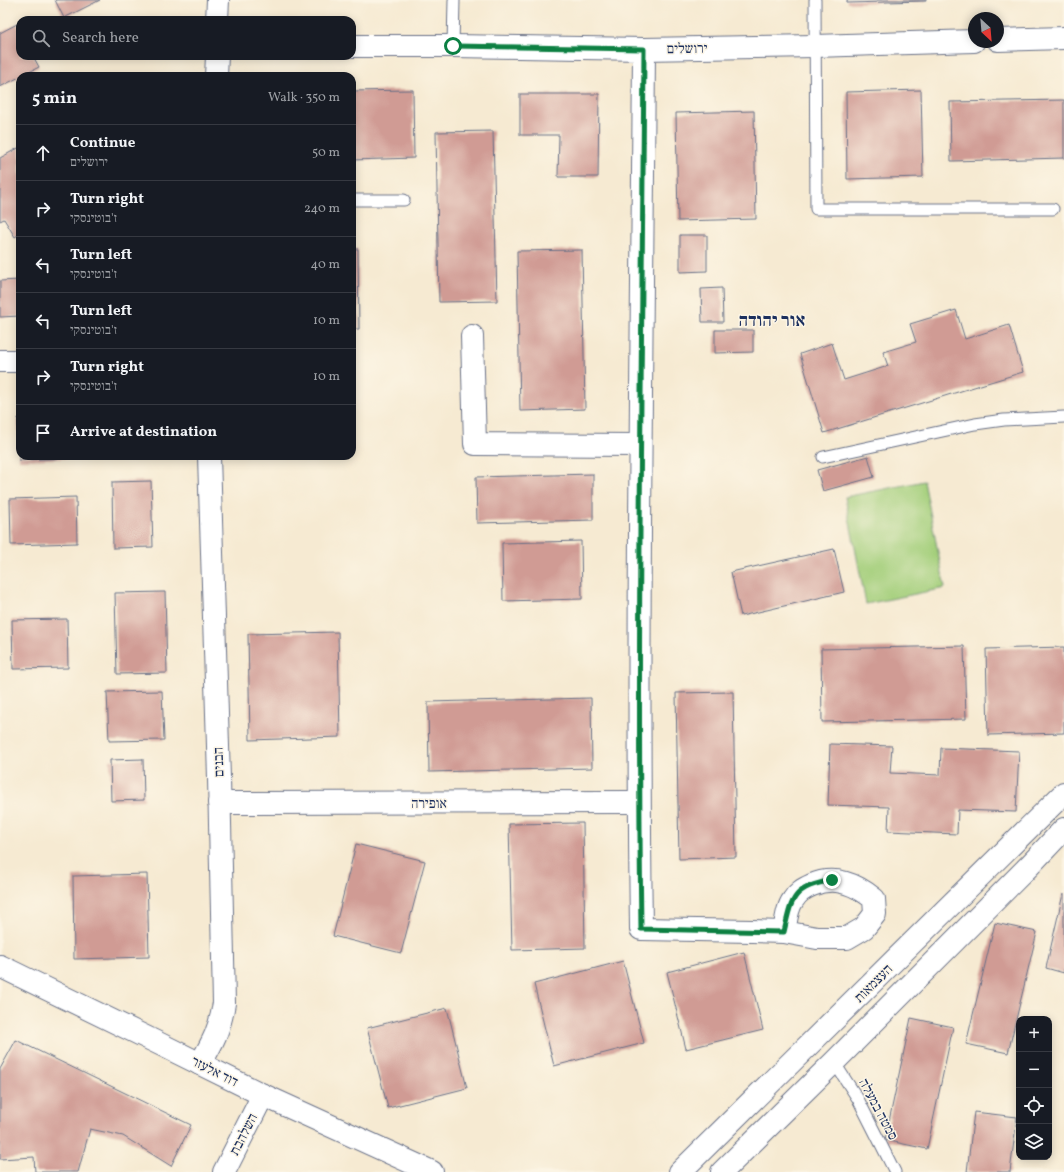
<!DOCTYPE html>
<meta charset="utf-8">
<style>
body{margin:0;font-family:Vollkorn,"Frank Ruhl Libre",serif;background:#20242c;color:#f1f3f6}
.controls{position:absolute;right:12px;bottom:12px;display:grid;overflow:hidden;border-radius:8px;box-shadow:0 2px 10px #0003}
.controls button{width:36px;height:36px;display:grid;place-items:center;padding:0;border:0;border-bottom:1px solid #363941;background:#171b24;color:#f1f3f6;font:20px sans-serif}
.compass{position:absolute;left:968px;top:12px;width:36px;height:36px;border-radius:50%;background:#171b24;box-shadow:0 2px 10px #0003;rotate:154deg}
.stop{position:absolute;width:12px;height:12px;margin:-9px;border:3px solid #0b8043;border-radius:50%;background:#fff}
.stop.end{background:#0b8043;border-color:#fff;box-shadow:0 1px 4px #0008}
.list{margin:0;padding:0;list-style:none}
h2{display:flex;justify-content:space-between;align-items:center;height:52px;margin:0;padding:0 16px;font-size:17px}
h2 small{font-size:13px;font-weight:400;color:#9ea1a6}
.list li{display:grid;grid-template-columns:26px 1fr auto;gap:12px;align-items:center;box-sizing:border-box;height:56px;padding:0 16px;border-top:1px solid #363941}
.list b{display:block;font-size:15px;white-space:nowrap}
.list p{margin:0;font-size:13px;white-space:nowrap;color:#9ea1a6}
.list em{font-size:13px;font-style:normal;color:#9ea1a6}
.icon{flex:none;width:22px;height:22px;fill:none;stroke:currentColor;stroke-width:2;stroke-linecap:round;stroke-linejoin:round}
.map{position:relative;flex:none;width:1064px;height:1172px;overflow:hidden}
.search{position:absolute;background:#171b24;box-shadow:0 2px 10px #0003;left:16px;top:16px;width:340px;height:44px;display:flex;align-items:center;gap:10px;box-sizing:border-box;padding:0 14px;border-radius:12px;color:#9ea1a6;font-size:15px}
.panel{position:absolute;background:#171b24;box-shadow:0 2px 10px #0003;left:16px;top:72px;width:340px;height:388px;border-radius:12px}
.map>svg:first-child{display:block}
</style>
<div class="map">
<svg width="1064" height="1172" viewBox="0 0 1064 1172">
<rect width="100%" height="100%" fill="#fcf5e5"/>
<filter id="ink" filterUnits="userSpaceOnUse"><feTurbulence type="fractalNoise" baseFrequency=".025" numOctaves="2"/><feDisplacementMap in="SourceGraphic" scale="8" xChannelSelector="R" yChannelSelector="G"/><feConvolveMatrix kernelMatrix="1 2 1 2 8 2 1 2 1" color-interpolation-filters="sRGB"/></filter>
<filter id="wash" filterUnits="userSpaceOnUse"><feTurbulence type="fractalNoise" baseFrequency=".012" numOctaves="4" result="noise"/><feDisplacementMap in="SourceGraphic" scale="16" xChannelSelector="R" yChannelSelector="G"/><feGaussianBlur stdDeviation="0.9" result="paint"/><feColorMatrix in="noise" values="0 0 0 0 0 0 0 0 0 0 0 0 0 0 0 0 0 1.4 0 .05"/><feComposite in="paint" operator="in"/></filter>
<g filter="url(#wash)">
<rect width="100%" height="100%" fill="#f6ead2"/>
<polygon fill="#a4cf7b" stroke="#607f6c" points="924,481 945,588 866,604 845,497"/>
<g id="blocks">
<g fill="#d09b94">
<polygon points="55,0 100,0 64,18"/>
<polygon points="847,0 926,0 926,1 847,3"/>
<polygon points="17,24 20,29 20,56 33,56 39,67 0,87 0,33"/>
<polygon points="413,90 414,158 352,160 352,91"/>
<polygon points="921,90 923,177 847,179 846,92"/>
<polygon points="520,94 599,94 598,177 558,177 559,135 520,135"/>
<polygon points="1064,100 1064,158 951,161 950,102"/>
<polygon points="754,111 756,219 678,221 676,113"/>
<polygon points="493,131 497,301 439,302 436,132"/>
<polygon points="20,147 20,234 15,237 4,219 0,221 0,158"/>
<polygon points="680,235 707,235 707,271 680,272"/>
<polygon points="352,249 358,249 359,329 352,329"/>
<polygon points="582,250 585,409 520,411 517,251"/>
<polygon points="20,280 20,316 0,317 0,281"/>
<polygon points="722,288 723,322 702,322 701,289"/>
<polygon points="956,310 965,339 1009,325 1023,372 824,433 800,354 832,343 844,380 888,366 883,352 916,342 910,324"/>
<polygon points="715,330 753,330 753,352 715,353"/>
<polygon points="18,418 20,418 20,449 19,449"/>
<polygon points="19,456 75,456 75,458 19,460"/>
<polygon points="868,456 874,477 823,491 817,470"/>
<polygon points="593,474 593,520 477,523 476,477"/>
<polygon points="151,481 153,547 113,548 112,482"/>
<polygon points="76,497 77,543 11,545 10,499"/>
<polygon points="581,541 582,599 503,601 502,543"/>
<polygon points="834,549 844,592 741,616 731,572"/>
<polygon points="165,592 167,673 117,674 115,593"/>
<polygon points="67,619 68,668 13,669 12,620"/>
<polygon points="338,632 340,737 250,740 248,634"/>
<polygon points="964,646 966,719 822,722 821,649"/>
<polygon points="1064,647 1064,733 988,735 986,649"/>
<polygon points="162,691 164,740 109,741 107,692"/>
<polygon points="733,692 736,857 679,859 676,693"/>
<polygon points="591,698 592,768 429,772 428,702"/>
<polygon points="830,744 892,746 890,773 940,775 941,748 1019,751 1016,812 958,810 957,834 888,831 889,807 828,805"/>
<polygon points="143,759 144,800 111,801 110,760"/>
<polygon points="583,823 585,948 512,950 509,824"/>
<polygon points="356,844 425,861 401,953 333,936"/>
<polygon points="147,874 149,957 74,959 73,876"/>
<polygon points="1063,894 1064,894 1064,973 1046,968"/>
<polygon points="995,923 1037,932 1008,1053 966,1044"/>
<polygon points="744,952 763,1030 686,1049 667,972"/>
<polygon points="623,961 644,1043 554,1066 534,984"/>
<polygon points="447,1008 467,1088 388,1108 367,1028"/>
<polygon points="911,1018 953,1027 927,1149 885,1140"/>
<polygon points="16,1040 191,1125 171,1166 123,1136 90,1129 78,1172 35,1172 34,1157 0,1159 0,1069"/>
<polygon points="974,1112 1017,1117 1010,1172 967,1172"/>
</g>
</g>
</g>
<g filter="url(#ink)">
<use href="#blocks" fill-opacity="0" stroke="#687087" stroke-width="1"/>
<g fill="none" stroke-linecap="round" stroke-linejoin="round">
<g stroke="#687087" stroke-width="13">
<g id="lane">
<polyline points="815,0 816,209 1053,209"/>
<polyline points="453,46 454,0"/>
<polyline points="352,200 404,200"/>
<polyline points="823,457 975,424 1004,420 1064,417"/>
<polyline points="834,1062 858,1099 895,1172"/>
</g>
</g>
<g stroke="#687087" stroke-width="24">
<g id="street">
<polyline points="998,40 1064,38"/>
<polyline points="352,46 453,46 644,49 815,46 974,41"/>
<path d="M644 49C642 343 637 636 641 929L752 931 784 932 817 938H847L864 928 875 914 874 899C856 884 834 875 812 885 803 889 798 892 793 900 787 908 786 922 784 932"/>
<polyline points="472,336 475,444 640,445"/>
<polyline points="0,361 20,361"/>
<polyline points="219,803 639,802"/>
<polyline points="224,1172 263,1095"/>
</g>
</g>
<g stroke="#687087" stroke-width="24">
<g id="secondary">
<polyline points="217,20 218,0"/>
<polyline points="216,76 217,56"/>
<polyline points="0,966 160,1044 263,1095 432,1172"/>
<path d="M200 1064C213 1042 220 1029 224 1003L219 778 209 456"/>
<polyline points="680,1172 1064,793"/>
<polyline points="722,1172 834,1062 1030,865 1064,829"/>
</g>
</g>
<use href="#lane" stroke="#fff" stroke-width="11"/>
<use href="#street" stroke="#fff" stroke-width="22"/>
<use href="#secondary" stroke="#fff" stroke-width="22"/>
</g>
</g>
<g fill="none" stroke-linecap="round" stroke-linejoin="round" filter="url(#ink)">
<path stroke="#0b8043" stroke-width="5" d="M453 46 644 49C642 343 637 636 641 929L784 932C792 896 793 888 832 880"/>
</g>
<g text-anchor="middle" stroke-width="3" stroke-linejoin="round" paint-order="stroke">
<g font-size="14" fill="#1b2f5e" stroke="#fcf5e5">
<text transform="translate(687 48) rotate(-1)" y="5">ירושלים</text>
<text transform="translate(218 762) rotate(-92)" y="5">הבנים</text>
<text x="429" y="808">אופירה</text>
<text transform="translate(873 983) rotate(-45)" y="5">העצמאות</text>
<text transform="translate(215 1071) rotate(27)" y="5">דוד אלעזר</text>
<text transform="translate(879 1109) rotate(62)" y="5">סמטה במעלה</text>
<text transform="translate(243 1134) rotate(-63)" y="5">השלהבת</text>
</g>
<g font-size="18" font-weight="bold" fill="#1b2f5e" stroke="#fcf5e5">
<text x="772" y="326">אור יהודה</text>
</g>
</g>
</svg>
<div class="controls">
<button>+</button>
<button>−</button>
<button><svg class="icon" aria-label="locate" viewBox="0 0 24 24"><circle cx="12" cy="12" r="6"/><path d="M12 2v4M12 18v4M2 12h4M18 12h4"/></svg></button>
<button><svg class="icon" aria-label="layers" viewBox="0 0 24 24"><path d="M12 4l9 5-9 5-9-5zM3 14l9 5 9-5"/></svg></button>
</div>
<svg class="compass" viewBox="-18 -18 36 36"><path d="M0-13l5 13h-10z" fill="#e53935"/><path d="M0 13l5-13h-10z" fill="#9ea1a6"/></svg>
<div class="stop" style="left:453px;top:46px"></div>
<div class="stop end" style="left:832px;top:880px"></div>
<div class="search"><svg class="icon" aria-label="search" viewBox="0 0 24 24"><circle cx="10" cy="10" r="6"/><path d="M15 15l6 6"/></svg>Search here</div>
<section class="panel">
<h2>5 min<small>Walk · 350 m</small></h2>
<ul class="list">
<li><svg class="icon" aria-label="ahead" viewBox="0 0 24 24"><path d="M12 20V5M6 11l6-6 6 6"/></svg><div><b>Continue</b><p>ירושלים</p></div><em>50 m</em></li>
<li><svg class="icon" aria-label="right" viewBox="0 0 24 24"><path d="M7 20v-9h11M14 6l5 5-5 5"/></svg><div><b>Turn right</b><p>ז'בוטינסקי</p></div><em>240 m</em></li>
<li><svg class="icon" aria-label="left" viewBox="0 0 24 24"><path d="M17 20v-9H6M10 6l-5 5 5 5"/></svg><div><b>Turn left</b><p>ז'בוטינסקי</p></div><em>40 m</em></li>
<li><svg class="icon" aria-label="left" viewBox="0 0 24 24"><path d="M17 20v-9H6M10 6l-5 5 5 5"/></svg><div><b>Turn left</b><p>ז'בוטינסקי</p></div><em>10 m</em></li>
<li><svg class="icon" aria-label="right" viewBox="0 0 24 24"><path d="M7 20v-9h11M14 6l5 5-5 5"/></svg><div><b>Turn right</b><p>ז'בוטינסקי</p></div><em>10 m</em></li>
<li><svg class="icon" aria-label="arrive" viewBox="0 0 24 24"><path d="M6 21V4h12l-3 4 3 4H6"/></svg><div><b>Arrive at destination</b></div></li>
</ul>
</section>
</div>
